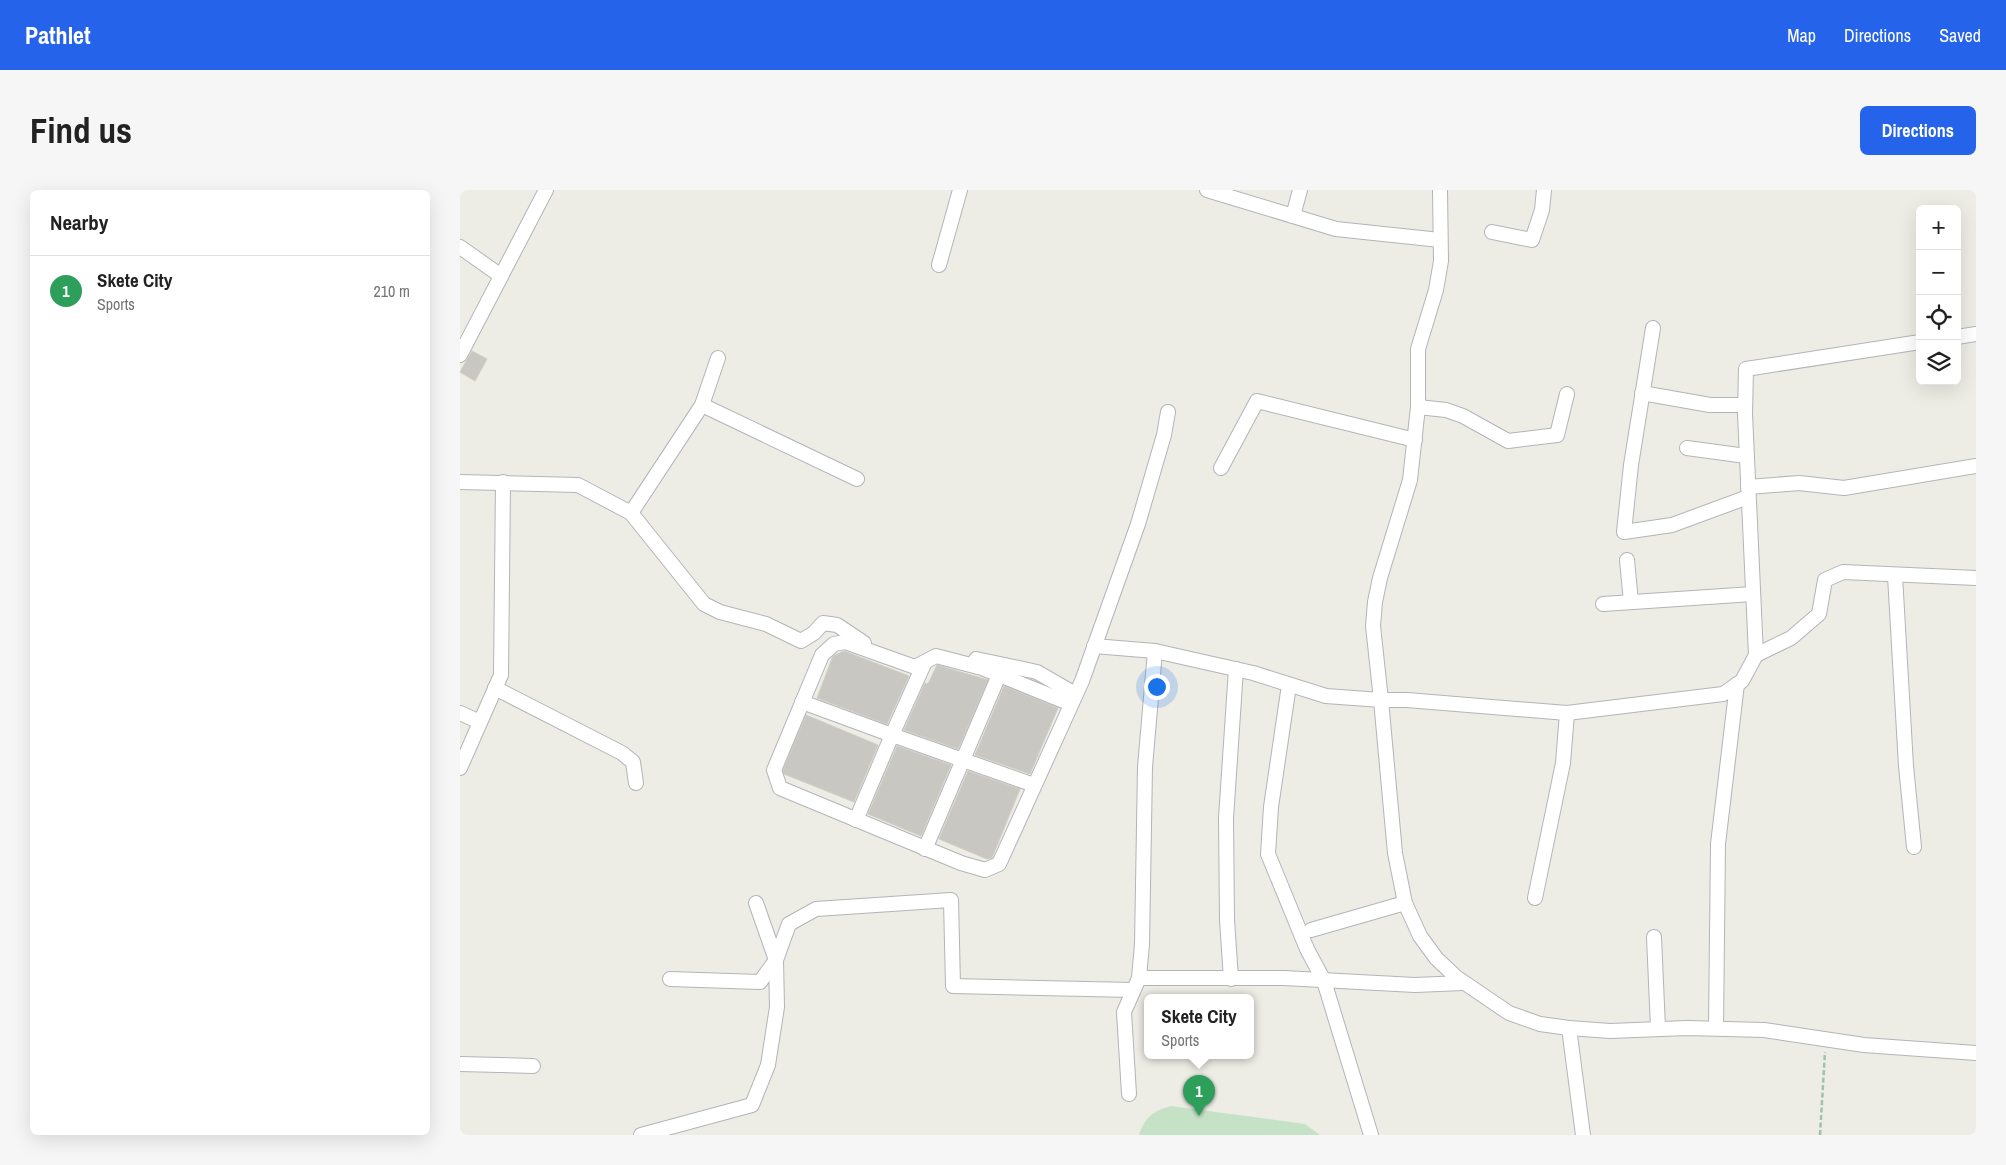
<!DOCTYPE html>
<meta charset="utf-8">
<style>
body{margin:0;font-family:"Archivo Narrow",sans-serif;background:#f6f6f6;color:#222}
.controls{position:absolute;right:15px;top:15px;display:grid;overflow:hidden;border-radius:8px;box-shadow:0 5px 20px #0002}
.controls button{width:45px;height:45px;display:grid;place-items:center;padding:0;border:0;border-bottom:1px solid #e0e0e0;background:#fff;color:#222;font:25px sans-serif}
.you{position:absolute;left:696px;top:496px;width:18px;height:18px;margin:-12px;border:4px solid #fff;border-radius:50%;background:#1a73e8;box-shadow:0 0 0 8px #1a73e833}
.badge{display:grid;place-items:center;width:32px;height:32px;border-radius:50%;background:#2563eb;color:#fff;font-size:16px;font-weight:700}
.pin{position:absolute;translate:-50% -41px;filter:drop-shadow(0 1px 2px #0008)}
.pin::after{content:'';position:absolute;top:26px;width:18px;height:15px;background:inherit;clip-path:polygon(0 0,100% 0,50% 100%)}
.popup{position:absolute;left:684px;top:804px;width:110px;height:65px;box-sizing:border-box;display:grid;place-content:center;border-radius:8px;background:#fff;filter:drop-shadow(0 1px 4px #0005);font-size:16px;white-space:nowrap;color:#767676}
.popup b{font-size:19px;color:#222}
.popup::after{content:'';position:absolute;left:50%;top:100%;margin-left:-10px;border:10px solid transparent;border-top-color:#fff}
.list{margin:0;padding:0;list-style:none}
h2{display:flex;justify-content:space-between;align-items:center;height:65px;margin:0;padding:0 20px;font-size:21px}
h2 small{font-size:16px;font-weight:400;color:#767676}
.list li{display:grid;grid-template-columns:32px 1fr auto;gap:15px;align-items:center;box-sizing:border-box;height:70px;padding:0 20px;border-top:1px solid #e0e0e0}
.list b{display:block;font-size:19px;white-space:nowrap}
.list p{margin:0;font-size:16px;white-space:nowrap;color:#767676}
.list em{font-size:16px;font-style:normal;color:#767676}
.icon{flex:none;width:28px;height:28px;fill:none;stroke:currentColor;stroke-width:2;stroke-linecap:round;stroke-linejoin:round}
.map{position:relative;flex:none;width:1516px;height:945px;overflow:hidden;border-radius:8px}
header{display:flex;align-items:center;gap:30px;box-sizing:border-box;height:70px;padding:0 25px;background:#2563eb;color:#fff}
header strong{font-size:24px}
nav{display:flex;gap:28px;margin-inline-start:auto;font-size:18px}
.intro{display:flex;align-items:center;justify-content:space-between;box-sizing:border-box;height:120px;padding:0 30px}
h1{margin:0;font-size:35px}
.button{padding:12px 22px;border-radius:8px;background:#2563eb;color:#fff;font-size:18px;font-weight:700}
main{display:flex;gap:30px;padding:0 30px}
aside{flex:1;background:#fff;border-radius:8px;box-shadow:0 5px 20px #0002}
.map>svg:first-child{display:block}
</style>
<header>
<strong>Pathlet</strong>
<nav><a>Map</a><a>Directions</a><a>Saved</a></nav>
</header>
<div class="intro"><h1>Find us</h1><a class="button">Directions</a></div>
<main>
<aside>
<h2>Nearby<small></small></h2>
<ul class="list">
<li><span class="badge" style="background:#2e9e5b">1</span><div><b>Skete City</b><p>Sports</p></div><em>210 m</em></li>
</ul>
</aside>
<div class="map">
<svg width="1516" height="945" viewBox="0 0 1516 945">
<rect width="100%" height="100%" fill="#edece5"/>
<path fill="#c5e2c6" d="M711 916 845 934 860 945H679C685 927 693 921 711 916Z"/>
<g fill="#c9c7c2" stroke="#d1cec4">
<polygon points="12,161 27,169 15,191 0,182"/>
<polygon points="384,461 449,486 427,534 357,508 373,466"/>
<polygon points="477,475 528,490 498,559 444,540 465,493 468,494"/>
<polygon points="544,496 598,518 570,584 515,565"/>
<polygon points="346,525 418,555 394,612 324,584 323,580"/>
<polygon points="437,556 491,575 461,646 408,624"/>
<polygon points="508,581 560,599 532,668 527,669 479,649"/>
</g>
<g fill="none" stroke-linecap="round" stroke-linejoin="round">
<g stroke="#b2b5b8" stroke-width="16">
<g id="minor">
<polyline points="747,0 876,39 980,50"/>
<polyline points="833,26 840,0"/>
<polyline points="1032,42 1072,50 1082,20 1084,0"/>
<polyline points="0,57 41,86"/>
<polyline points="479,75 500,0"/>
<polyline points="1193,138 1171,275 1164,342 1212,335 1288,307"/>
<polyline points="1497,147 1516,144"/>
<polyline points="1460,152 1286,179 1285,224 1296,465 1282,491 1263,504 1107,523 947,510 921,510 935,663 945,713 960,746 976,768 996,787 1049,823 1080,834 1109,838 1150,841 1227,838 1304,840 1404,855 1516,863"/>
<polyline points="0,165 86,0"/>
<polyline points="1182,203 1250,215 1285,215"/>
<polyline points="242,215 397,289"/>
<polyline points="958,217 986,220 1003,226 1048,251 1097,245 1107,204"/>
<polyline points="1227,258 1286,266"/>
<polyline points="761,278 797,211 955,250"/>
<polyline points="0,292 118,295 171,323 244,414 260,422 306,434 341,451 354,443 363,433 377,435 404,453"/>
<polyline points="1288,297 1339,293 1384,298 1516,276"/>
<polyline points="171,323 242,215 258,168"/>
<polyline points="1167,370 1171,412"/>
<polyline points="1435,386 1446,576 1454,657"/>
<polyline points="1143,414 1293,404"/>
<polyline points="634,456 695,461 793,483 866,506 921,510 913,436 915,412 920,388 950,290 958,217 958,159 976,100 981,71 980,0"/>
<polyline points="1296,465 1331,448 1359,424 1365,390 1383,382 1516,388"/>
<polyline points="516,469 577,482 615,504"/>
<polyline points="829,495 811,617 808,664 847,759 864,791 911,945"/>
<polyline points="35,498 162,563 173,572 176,593"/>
<polyline points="342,512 432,545 464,474"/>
<polyline points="611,514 522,478 476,466 455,477 385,452 374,454 362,465 314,580 320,598 501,673 525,680 539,674 622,491 678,334 704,245 708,222"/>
<polyline points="0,523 20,532"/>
<polyline points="0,578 41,485 43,292"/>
<polyline points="396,630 432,545 574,595"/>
<polyline points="465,659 539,485"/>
<polyline points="1075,708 1103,573 1107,523"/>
<polyline points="851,740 945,713"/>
<polyline points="1194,747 1198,838"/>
<polyline points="679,788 824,788 955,795 1003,793"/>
<polyline points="210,789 300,792 316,770 296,713"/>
<polyline points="771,789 767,730 766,628 776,479"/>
<polyline points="1109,838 1123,945"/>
<polyline points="1256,838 1258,654 1277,494"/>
<polyline points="0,874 73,876"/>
<polyline points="669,904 664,822 679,788 682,754 685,577 695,461"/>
<polyline points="181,945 292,915 308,875 317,817 316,770 329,734 356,719 491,710 493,796 673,800"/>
</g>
</g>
<polyline stroke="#9fc2aa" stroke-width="2.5" stroke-dasharray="5 2.5" stroke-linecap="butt" points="1360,945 1365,862"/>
<use href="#minor" stroke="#fff" stroke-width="14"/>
</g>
</svg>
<div class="controls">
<button>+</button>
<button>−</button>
<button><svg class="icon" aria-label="locate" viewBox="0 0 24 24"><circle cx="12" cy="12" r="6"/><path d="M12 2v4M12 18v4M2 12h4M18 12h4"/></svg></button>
<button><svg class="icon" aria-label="layers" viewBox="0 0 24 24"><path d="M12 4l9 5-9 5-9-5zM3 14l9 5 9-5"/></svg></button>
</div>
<div class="you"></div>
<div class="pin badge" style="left:739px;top:926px;background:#2e9e5b">1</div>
<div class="popup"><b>Skete City</b>Sports</div>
</div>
</main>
